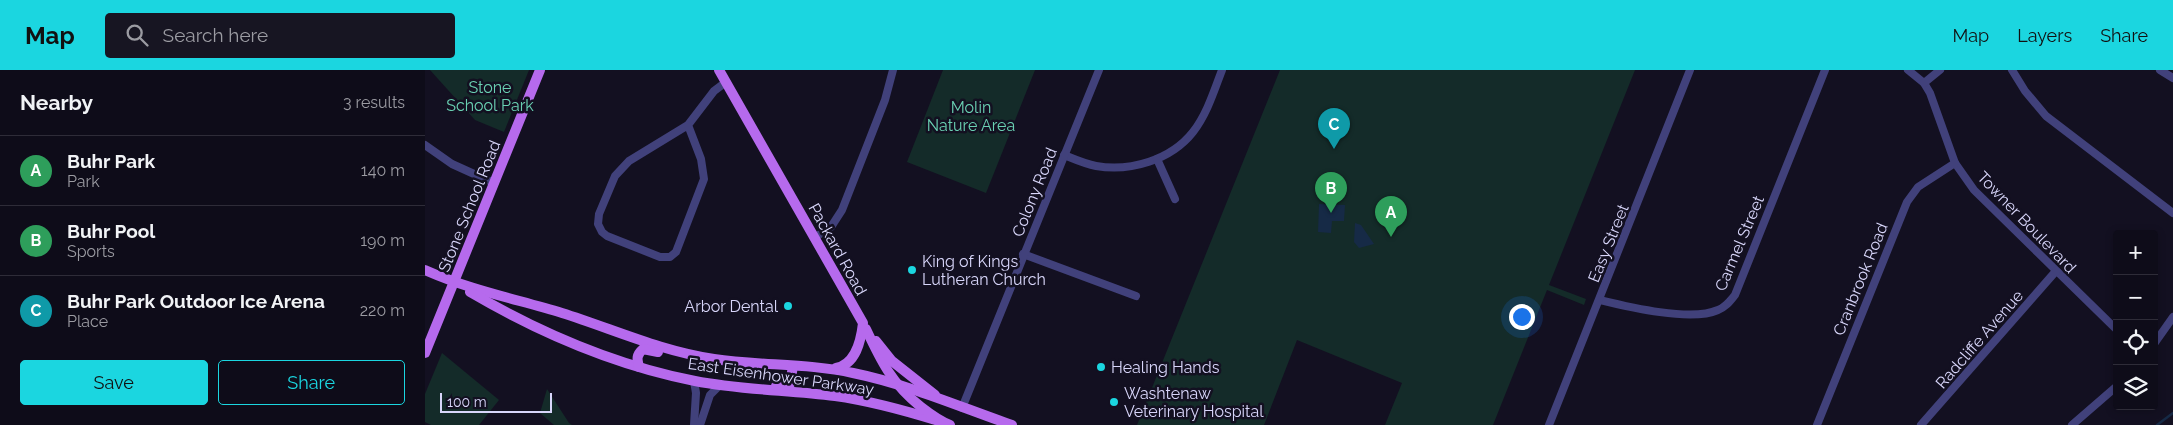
<!DOCTYPE html>
<meta charset="utf-8">
<style>
body{margin:0;font-family:Raleway,sans-serif;background:#171522;color:#f1f3f6}
.controls{position:absolute;right:15px;bottom:15px;display:grid;overflow:hidden;border-radius:5px;box-shadow:0 2px 8px #0003}
.controls button{width:45px;height:45px;display:grid;place-items:center;padding:0;border:0;border-bottom:1px solid #2e2c38;background:#0e0c19;color:#f1f3f6;font:25px sans-serif}
.scale{position:absolute;left:15px;bottom:12px;width:112px;box-sizing:border-box;padding-left:5px;border:2px solid #d8d6fa;border-top:0;font-size:14px;line-height:18px;white-space:nowrap;color:#d8d6fa;-webkit-text-stroke:4px #131021;paint-order:stroke}
.you{position:absolute;left:1096px;top:246px;width:18px;height:18px;margin:-12px;border:4px solid #fff;border-radius:50%;background:#1a73e8;box-shadow:0 0 0 8px #1a73e833}
.badge{display:grid;place-items:center;width:32px;height:32px;border-radius:50%;background:#1bd6e0;color:#fff;font-size:16px;font-weight:700}
.pin{position:absolute;translate:-50% -41px;filter:drop-shadow(0 1px 2px #0008)}
.pin::after{content:'';position:absolute;top:26px;width:18px;height:15px;background:inherit;clip-path:polygon(0 0,100% 0,50% 100%)}
.list{margin:0;padding:0;list-style:none}
h2{display:flex;justify-content:space-between;align-items:center;height:65px;margin:0;padding:0 20px;font-size:21px}
h2 small{font-size:16px;font-weight:400;color:#9b9ba2}
.list li{display:grid;grid-template-columns:32px 1fr auto;gap:15px;align-items:center;box-sizing:border-box;height:70px;padding:0 20px;border-top:1px solid #2e2c38}
.list b{display:block;font-size:19px;white-space:nowrap}
.list p{margin:0;font-size:16px;white-space:nowrap;color:#9b9ba2}
.list em{font-size:16px;font-style:normal;color:#9b9ba2}
.actions{display:flex;gap:10px;padding:15px 20px}
.actions a{flex:1;padding:11px 0;border:1px solid #1bd6e0;border-radius:5px;text-align:center;font-size:18px;color:#1bd6e0}
.actions .main{background:#1bd6e0;color:#111}
.icon{flex:none;width:28px;height:28px;fill:none;stroke:currentColor;stroke-width:2;stroke-linecap:round;stroke-linejoin:round}
.map{position:relative;flex:none;width:1748px;height:355px;overflow:hidden}
header{display:flex;align-items:center;gap:30px;box-sizing:border-box;height:70px;padding:0 25px;background:#1bd6e0;color:#111}
header strong{font-size:24px}
nav{display:flex;gap:28px;margin-inline-start:auto;font-size:18px}
.search{width:350px;height:45px;background:#171522;display:flex;align-items:center;gap:12px;box-sizing:border-box;padding:0 18px;border-radius:5px;color:#9b9ba2;font-size:19px}
main{display:flex}
aside{flex:1;background:#0e0c19}
.map>svg:first-child{display:block}
</style>
<header>
<strong>Map</strong>
<div class="search"><svg class="icon" aria-label="search" viewBox="0 0 24 24"><circle cx="10" cy="10" r="6"/><path d="M15 15l6 6"/></svg>Search here</div>
<nav><a>Map</a><a>Layers</a><a>Share</a></nav>
</header>
<main>
<aside>
<h2>Nearby<small>3 results</small></h2>
<ul class="list">
<li><span class="badge" style="background:#2e9e5b">A</span><div><b>Buhr Park</b><p>Park</p></div><em>140 m</em></li>
<li><span class="badge" style="background:#2e9e5b">B</span><div><b>Buhr Pool</b><p>Sports</p></div><em>190 m</em></li>
<li><span class="badge" style="background:#0f9aa8">C</span><div><b>Buhr Park Outdoor Ice Arena</b><p>Place</p></div><em>220 m</em></li>
</ul>
<div class="actions"><a class="main">Save</a><a>Share</a></div>
</aside>
<div class="map">
<svg width="1748" height="355" viewBox="0 0 1748 355">
<rect width="100%" height="100%" fill="#131021"/>
<g fill="#142b29">
<polygon points="5,0 104,0 79,62 50,50"/>
<polygon points="518,0 610,0 561,123 482,92"/>
<polygon points="855,0 1210,0 1124,215 1161,229 1159,235 1122,220 1068,355 960,355 977,313 872,270 839,355 712,355"/>
<polygon points="17,283 74,330 54,355 6,355 0,352 0,324"/>
<polygon points="122,319 144,353 147,355 129,355 115,343"/>
</g>
<g fill="#162a46">
<polygon points="894,134 920,135 919,151 907,151 906,163 893,162"/>
<polygon points="930,153 936,155 949,174 934,178 929,172"/>
</g>
<g fill="none" stroke-linecap="round" stroke-linejoin="round">
<polyline stroke="#162a46" stroke-width="2.5" points="1732,355 1748,343"/>
<g stroke="#41417b" stroke-width="8">
<polyline points="1483,0 1499,13 1505,23 1530,93 1549,120 1692,260"/>
<polyline points="1587,0 1600,21 1621,46 1748,143"/>
<polyline points="1735,0 1748,8"/>
<polyline points="1499,13 1515,0"/>
<polyline points="263,55 276,89 279,109 251,182 245,187 235,187 182,166 177,162 173,154 174,144 190,106 204,91 263,55 289,21 301,12"/>
<polyline points="0,75 27,94 69,113"/>
<path d="M639 85C649 89 660 94 671 96 705 102 746 90 768 62 782 44 789 21 797 0"/>
<polyline points="732,89 750,129"/>
<polyline points="389,168 406,157 417,140 460,30 468,0"/>
<polyline points="598,184 711,226"/>
<path d="M1175 230C1204 237 1266 252 1293 240 1301 237 1305 231 1310 225L1400 0"/>
<polyline points="1729,274 1748,247"/>
<polyline points="269,311 271,323 269,355"/>
<polyline points="537,338 674,0"/>
<polyline points="275,355 285,325 295,315"/>
<polyline points="1124,355 1265,0"/>
<polyline points="1392,355 1482,132 1493,117 1530,93"/>
<polyline points="1496,355 1631,201"/>
<polyline points="1647,355 1692,316"/>
</g>
<g stroke="#b66aed" stroke-width="10">
<path d="M294 0 438 253C436 271 431 294 411 298"/>
<path d="M0 200C45 220 91 229 137 243 188 259 235 281 289 289 335 296 383 293 428 303 482 314 535 337 587 355"/>
<path d="M45 222C115 263 189 295 270 311 316 320 363 320 410 326 446 331 482 341 517 352"/>
<path d="M441 259C456 291 467 314 496 337 505 344 514 351 525 355"/>
<polyline points="451,271 467,291 510,325"/>
<polyline points="0,283 115,0"/>
<path d="M214 297C212 289 211 285 218 279L233 282"/>
<polyline points="351,316 361,316 365,314 368,296"/>
</g>
</g>
<g fill="#1bd6e0" stroke="#131021" stroke-width="2">
<circle cx="487" cy="200" r="5"/>
<circle cx="363" cy="236" r="5"/>
<circle cx="676" cy="297" r="5"/>
<circle cx="689" cy="332" r="5"/>
</g>
<g text-anchor="middle" stroke-width="5" stroke-linejoin="round" paint-order="stroke">
<g font-size="16" fill="#6ad1b3" stroke="#131021">
<text x="65" y="23">Stone<tspan x="65" dy="18">School Park</tspan></text>
<text x="546" y="43">Molin<tspan x="546" dy="18">Nature Area</tspan></text>
</g>
<g font-size="16" fill="#d8d6fa" stroke="#131021">
<text transform="translate(609 122) rotate(-68)" y="6">Colony Road</text>
<text transform="translate(44 136) rotate(-68)" y="6">Stone School Road</text>
<text transform="translate(1602 152) rotate(46)" y="6">Towner Boulevard</text>
<text transform="translate(1183 173) rotate(-68)" y="6">Easy Street</text>
<text transform="translate(1314 173) rotate(-67)" y="6">Carmel Street</text>
<text transform="translate(413 179) rotate(61)" y="6">Packard Road</text>
<text transform="translate(1435 209) rotate(-68)" y="6">Cranbrook Road</text>
<text transform="translate(1554 269) rotate(-49)" y="6">Radcliffe Avenue</text>
<text transform="translate(356 306) rotate(8)" y="6">East Eisenhower Parkway</text>
</g>
<g font-size="16" fill="#d8d6fa" stroke="#131021" text-anchor="start">
<text x="497" y="197">King of Kings<tspan x="497" dy="18">Lutheran Church</tspan></text>
<text x="353" y="242" text-anchor="end">Arbor Dental</text>
<text x="686" y="303">Healing Hands</text>
<text x="699" y="329">Washtenaw<tspan x="699" dy="18">Veterinary Hospital</tspan></text>
</g>
</g>
</svg>
<div class="controls">
<button>+</button>
<button>−</button>
<button><svg class="icon" aria-label="locate" viewBox="0 0 24 24"><circle cx="12" cy="12" r="6"/><path d="M12 2v4M12 18v4M2 12h4M18 12h4"/></svg></button>
<button><svg class="icon" aria-label="layers" viewBox="0 0 24 24"><path d="M12 4l9 5-9 5-9-5zM3 14l9 5 9-5"/></svg></button>
</div>
<div class="scale">100 m</div>
<div class="you"></div>
<div class="pin badge" style="left:966px;top:167px;background:#2e9e5b">A</div>
<div class="pin badge" style="left:906px;top:143px;background:#2e9e5b">B</div>
<div class="pin badge" style="left:909px;top:79px;background:#0f9aa8">C</div>
</div>
</main>
